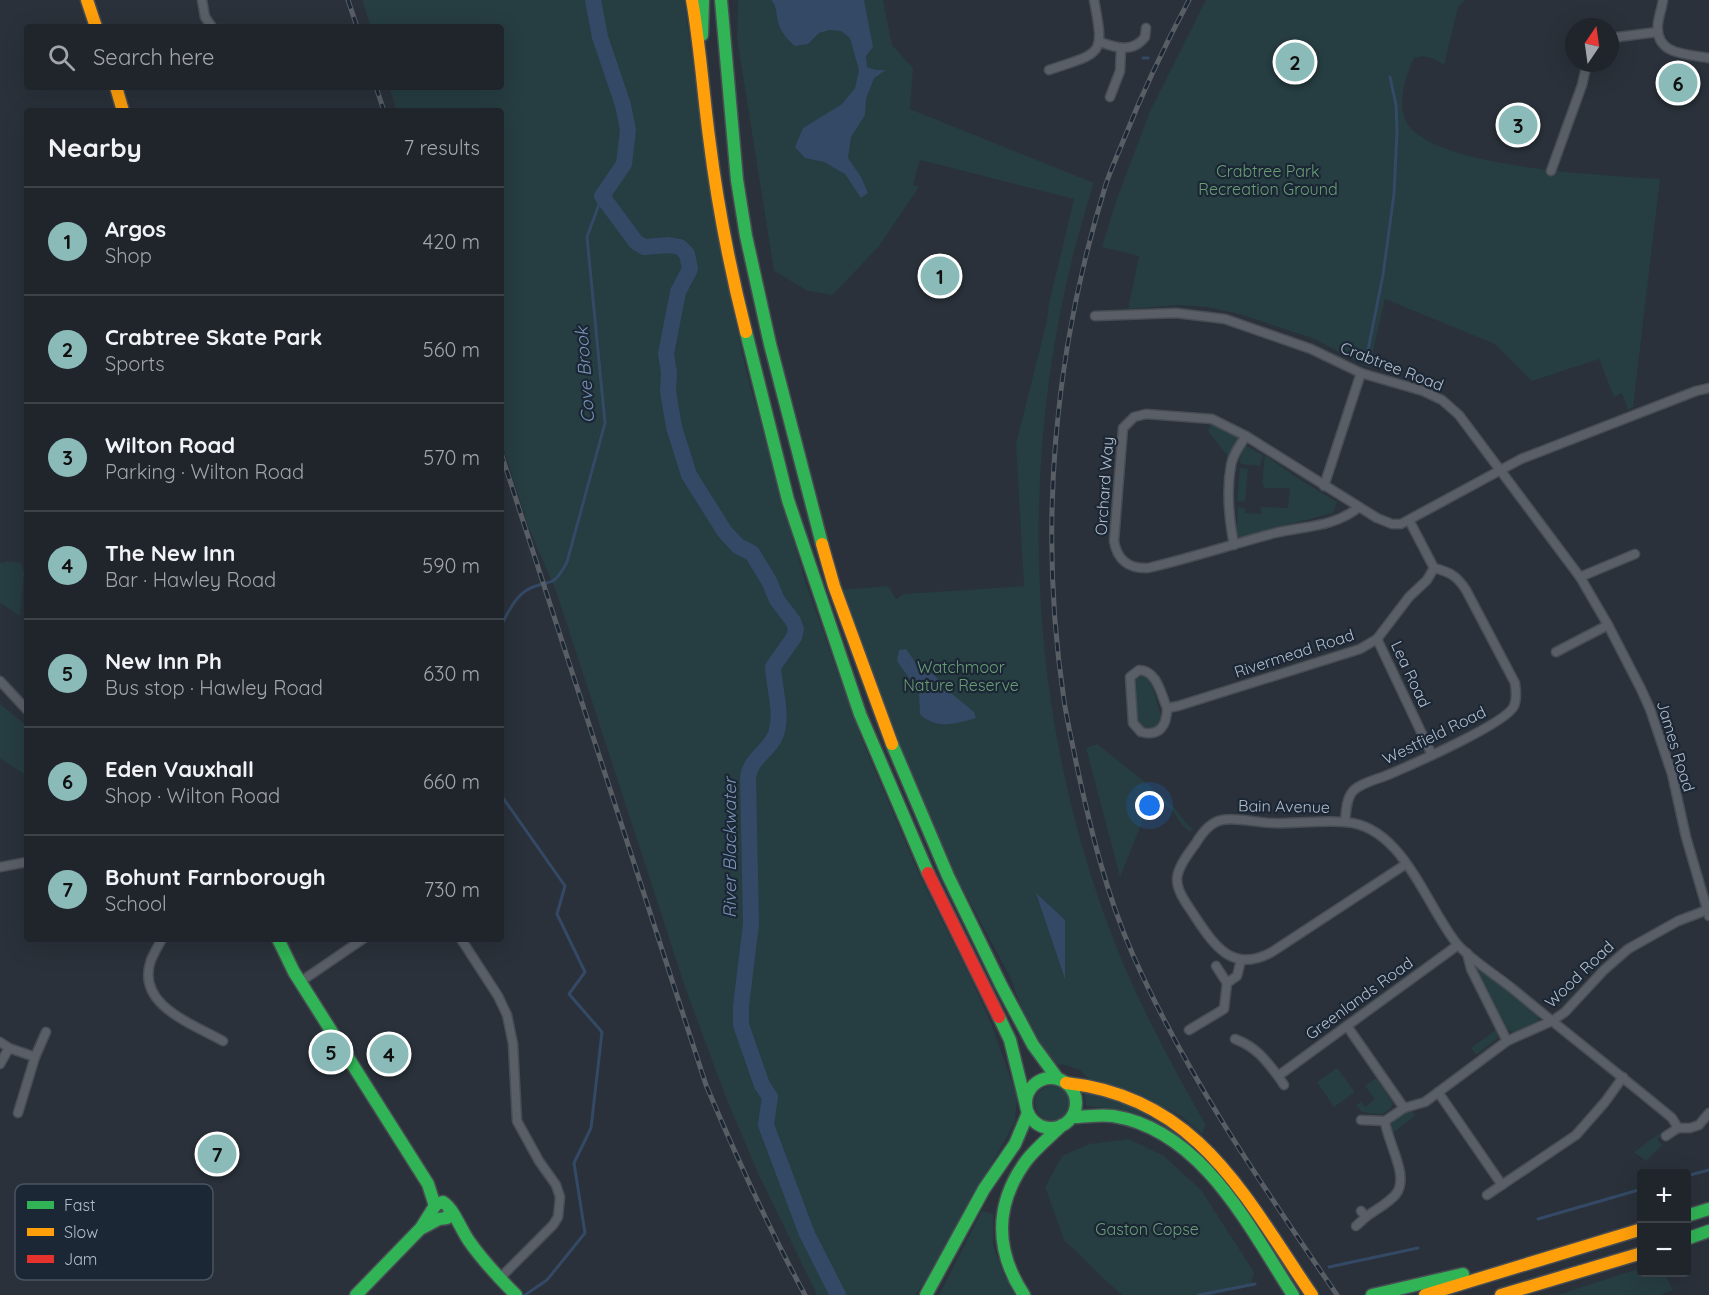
<!DOCTYPE html>
<meta charset="utf-8">
<style>
body{margin:0;font-family:Quicksand,sans-serif;background:#2d3138;color:#f1f3f6}
.controls{position:absolute;right:18px;bottom:18px;display:grid;overflow:hidden;border-radius:6px;box-shadow:0 6px 24px #0002}
.controls button{width:54px;height:54px;display:grid;place-items:center;padding:0;border:0;border-bottom:2px solid #3d4248;background:#20252c;color:#f1f3f6;font:30px sans-serif}
.compass{position:absolute;left:1565px;top:18px;width:54px;height:54px;border-radius:50%;background:#20252c;box-shadow:0 6px 24px #0002;rotate:13deg}
.you{position:absolute;left:1150px;top:806px;width:21px;height:21px;margin:-15px;border:4px solid #fff;border-radius:50%;background:#1a73e8;box-shadow:0 0 0 9px #1a73e833}
.badge{display:grid;place-items:center;width:39px;height:39px;border-radius:50%;background:#8bbbb9;color:#111;font-size:20px;font-weight:700}
.pin{position:absolute;translate:-50% -50%;border:3px solid #fff;box-shadow:0 2px 6px #0006}
.list{margin:0;padding:0;list-style:none}
h2{display:flex;justify-content:space-between;align-items:center;height:78px;margin:0;padding:0 24px;font-size:26px}
h2 small{font-size:20px;font-weight:400;color:#a2a5a9}
.list li{display:grid;grid-template-columns:39px 1fr auto;gap:18px;align-items:center;box-sizing:border-box;height:108px;padding:0 24px;border-top:2px solid #3d4248}
.list b{display:block;font-size:22px;white-space:nowrap}
.list p{margin:0;font-size:20px;white-space:nowrap;color:#a2a5a9}
.list em{font-size:20px;font-style:normal;color:#a2a5a9}
.icon{flex:none;width:33px;height:33px;fill:none;stroke:currentColor;stroke-width:2;stroke-linecap:round;stroke-linejoin:round}
.map{position:relative;flex:none;width:1709px;height:1295px;overflow:hidden}
.search{position:absolute;background:#20252c;box-shadow:0 6px 24px #0002;left:24px;top:24px;width:480px;height:66px;display:flex;align-items:center;gap:15px;box-sizing:border-box;padding:0 21px;border-radius:6px;color:#a2a5a9;font-size:22px}
.panel{position:absolute;background:#20252c;box-shadow:0 6px 24px #0002;left:24px;top:108px;width:480px;height:834px;border-radius:6px}
.map>svg:first-child{display:block}
</style>
<div class="map">
<svg width="1709" height="1295" viewBox="0 0 1709 1295">
<rect width="100%" height="100%" fill="#2a313a"/>
<g fill="#263d41">
<polygon points="362,0 684,0 714,218 746,371 805,581 862,740 918,872 973,983 991,1023 1017,1097 1015,1122 927,1280 915,1295 817,1295 757,1171 725,1095 686,990 556,591 528,526 501,441 501,111 397,111 389,87 501,87 501,27 371,27"/>
<path d="M738 0H883L892 45 913 68 910 109 1094 183C1018 417 1020 675 1102 908 1128 984 1166 1055 1206 1125L1202 1134 1181 1116 1155 1103 1090 1080 1080 1070 1065 1065 1054 1064 1027 1022 1010 977 943 852 889 728 838 590 888 586 896 599 904 594 1024 586 1016 444 1047 320 1049 303 1074 199 920 160 913 185 919 187 879 246 833 295 808 291 774 271 737 38Z"/>
<path d="M1206 0H1466L1458 7 1444 65C1434 58 1427 54 1414 58 1406 75 1396 105 1407 123 1435 169 1608 175 1660 179L1633 407 1628 410 1622 393 1614 397 1599 359 1532 381 1495 344 1385 299 1369 368 1315 339 1239 314 1207 307 1177 305 1128 309 1139 256 1102 247 1116 201 1150 111Z"/>
<polygon points="1211,424 1225,429 1242,439 1230,459 1208,431"/>
<polygon points="1245,445 1263,455 1260,466 1241,464 1239,460"/>
<polygon points="1265,455 1296,477 1337,502 1333,513 1236,538 1238,507 1245,508 1245,513 1261,514 1261,507 1288,508 1290,488 1264,488 1264,485 1262,484"/>
<polygon points="1240,468 1248,469 1245,502 1237,501"/>
<polygon points="10,561 21,563 24,573 20,616 0,603 0,563"/>
<polygon points="1139,675 1144,675 1150,678 1162,719 1161,723 1152,728 1143,727 1138,721 1134,684 1135,679"/>
<polygon points="0,704 27,726 27,776 0,758"/>
<path d="M1097 744C1122 764 1148 783 1171 805 1180 812 1183 822 1193 829L1190 832 1181 824 1173 811 1153 795 1120 877 1086 748Z"/>
<polygon points="1476,967 1478,967 1539,1016 1538,1023 1515,1033 1504,1028 1474,970"/>
<polygon points="1497,1029 1498,1038 1476,1055 1471,1048"/>
<polygon points="1337,1068 1355,1092 1334,1107 1317,1082"/>
<polygon points="1376,1078 1393,1103 1390,1109 1381,1115 1362,1112 1356,1105 1361,1102 1365,1107 1375,1099 1365,1086"/>
<circle cx="1052" cy="1103" r="17"/>
<path d="M1084 1090C1119 1098 1166 1111 1186 1143L1151 1122 1115 1109 1086 1106Z"/>
<polygon points="1408,1110 1412,1111 1415,1116 1393,1133 1390,1132 1389,1128 1397,1116"/>
<polygon points="1663,1131 1665,1133 1657,1139 1662,1145 1646,1161 1634,1152"/>
<polygon points="1129,1139 1164,1156 1201,1190 1254,1272 1251,1286 1212,1295 1123,1295 1108,1283 1064,1240 1045,1187 1062,1156 1089,1144"/>
<polygon points="982,1211 993,1214 993,1245 1003,1273 1015,1295 939,1295"/>
<polygon points="1641,1268 1642,1272 1664,1273 1673,1290 1660,1295 1557,1295"/>
</g>
<g fill="#344965">
<path d="M771 0H864L873 47 866 56 867 67 876 70H886L874 78 866 99 865 115 851 137 848 158 861 177 868 193 861 198 845 174 824 162 805 158 795 147 803 128 842 104 855 88 859 70 850 38 841 31 829 30 819 33 808 44 795 46C787 39 781 33 778 22 776 14 777 6 771 0Z"/>
<path d="M906 649 916 663 935 676 952 694 974 712 976 718C956 724 936 730 920 714L919 692 897 661 899 650Z"/>
<polygon points="1036,893 1065,920 1065,979"/>
</g>
<g fill="none" stroke-linecap="round" stroke-linejoin="round">
<g stroke="#344965" stroke-width="3">
<polyline points="1143,58 1148,58"/>
<polyline points="1366,360 1383,275 1394,194 1397,131 1396,105 1390,77"/>
<path d="M501 625C508 613 515 597 527 590 549 577 551 592 567 562L605 423 587 237 602 196"/>
<polyline points="501,795 565,886 557,914 585,972 569,994 602,1032 591,1128 574,1163 585,1233 547,1280 525,1295"/>
<polyline points="1686,1176 1709,1170"/>
<polyline points="1538,1219 1642,1189"/>
<polyline points="1329,1267 1418,1248"/>
<polyline points="1199,1295 1255,1284"/>
</g>
<path stroke="#344965" stroke-width="16" d="M593 0 600 37 623 105 628 130 624 164 602 196 636 242 644 247 669 245 680 247 687 254 690 269 678 292 666 354 669 372 668 391 674 427 689 475 725 532 738 546 752 553 769 581 777 600 793 621 796 629 794 637 773 667C774 688 783 714 776 734 769 752 751 757 748 777L751 924 741 1006V1025L762 1085 770 1097 766 1125 807 1234 838 1295"/>
<g stroke="#484d54" stroke-width="11">
<g id="street">
<polyline points="202,0 205,17 212,27"/>
<path d="M1663 0C1662 8 1659 15 1658 23 1654 55 1686 54 1709 58"/>
<polyline points="1610,38 1657,32"/>
<path d="M1100 42C1116 48 1133 53 1145 37L1146 28"/>
<path d="M1049 70C1102 52 1105 57 1094 0"/>
<polyline points="1110,97 1120,71 1121,49"/>
<polyline points="1551,171 1582,85 1587,63"/>
<polyline points="1095,316 1176,313 1225,319 1311,349 1361,373 1423,391 1442,400 1459,415 1580,577 1608,625 1641,689 1650,709 1672,774 1686,837 1709,916"/>
<polyline points="1324,486 1361,373"/>
<path d="M1359 507C1335 527 1305 526 1275 533 1233 544 1191 558 1148 568 1129 569 1117 560 1114 541L1123 428 1134 417 1146 414 1212 419 1246 436 1377 518 1392 524H1401L1521 459 1696 391 1709 388"/>
<path d="M1234 545C1229 519 1226 492 1231 465 1233 454 1240 445 1246 436"/>
<polyline points="1580,577 1635,554"/>
<polyline points="1377,639 1432,755"/>
<polyline points="1556,652 1608,625"/>
<polyline points="0,681 27,710"/>
<path d="M1167 708C1161 694 1157 670 1139 670L1130 677 1133 723 1141 732C1160 737 1167 725 1167 708L1178 706 1360 649 1377 639 1409 597 1427 580 1434 568"/>
<path d="M1345 822C1346 812 1346 799 1353 791 1362 782 1379 779 1390 774 1411 765 1507 723 1514 706 1517 699 1516 690 1515 683L1466 590C1457 576 1450 572 1434 568L1409 520"/>
<path d="M1406 864 1272 952C1232 974 1214 945 1194 915 1187 904 1177 892 1177 879 1178 866 1189 853 1196 843 1202 833 1210 822 1222 820 1236 817 1257 823 1272 823 1296 824 1321 820 1345 822 1403 826 1425 904 1457 944 1470 959 1497 976 1513 989 1566 1033 1619 1074 1672 1118L1678 1128"/>
<polyline points="0,867 27,862"/>
<path d="M162 939C158 946 154 953 151 960 135 1005 193 1024 223 1041"/>
<polyline points="461,939 498,996 507,1015 513,1044 517,1121 539,1161 556,1185 560,1197 558,1217 553,1225 500,1278"/>
<polyline points="1467,953 1471,969 1507,1041"/>
<polyline points="1216,966 1227,983"/>
<polyline points="300,982 363,939"/>
<polyline points="1347,1026 1404,1108"/>
<polyline points="1189,1030 1224,1009 1227,983 1237,976 1241,960"/>
<path d="M1235 1039C1256 1047 1265 1059 1278 1076L1458 945"/>
<polyline points="0,1042 9,1048 0,1064"/>
<polyline points="9,1048 35,1057"/>
<polyline points="1278,1076 1284,1085"/>
<polyline points="1438,1092 1502,1185"/>
<polyline points="18,1113 35,1057 46,1032"/>
<polyline points="1361,1120 1385,1121"/>
<polyline points="1666,1136 1678,1128 1690,1128 1699,1125 1709,1113"/>
<polyline points="1487,1195 1576,1135 1605,1102 1623,1077"/>
<path d="M1361 1211 1366 1217C1375 1210 1389 1203 1396 1194 1410 1176 1387 1142 1385 1121L1404 1108 1425 1102 1507 1041 1552 1021 1565 1012 1604 970 1628 949 1678 921 1707 910"/>
<polyline points="1356,1226 1366,1217"/>
</g>
</g>
<g stroke="#484d54" stroke-width="15">
<g id="fast">
<polyline points="721,0 737,180 746,236 770,344 822,544"/>
<polyline points="702,35 703,0"/>
<polyline points="746,332 788,500 860,714 928,873"/>
<polyline points="892,744 948,876 1001,985 1033,1045 1058,1079"/>
<polyline points="278,939 294,972 428,1184 435,1206"/>
<polyline points="999,1017 1010,1040 1026,1105"/>
<circle cx="1051" cy="1103" r="25"/>
<path d="M1072 1117C1085 1117 1100 1114 1113 1116 1202 1130 1249 1227 1293 1295"/>
<polyline points="1686,1216 1709,1209"/>
<polyline points="422,1228 439,1219 447,1218 451,1210"/>
<polyline points="1686,1239 1709,1231"/>
<path d="M356 1295 421 1228 436 1204 443 1202C454 1209 461 1230 469 1241 483 1261 499 1278 516 1295"/>
<polyline points="926,1295 984,1189 1015,1144 1028,1113"/>
<path d="M1024 1295C995 1251 994 1205 1026 1161 1036 1148 1050 1137 1062 1125"/>
<polyline points="1372,1295 1463,1274"/>
</g>
</g>
<g stroke="#484d54" stroke-width="15">
<g id="slow">
<polyline points="87,0 96,27"/>
<path d="M692 0C700 46 703 91 709 137 717 202 730 269 746 332"/>
<polyline points="116,87 123,111"/>
<polyline points="822,544 834,586 892,744"/>
<path d="M1066 1083C1198 1097 1245 1197 1312 1295"/>
<polyline points="1425,1295 1642,1229"/>
<polyline points="1501,1295 1642,1253"/>
</g>
</g>
<g stroke="#484d54" stroke-width="15">
<polyline id="jam" points="928,873 999,1017"/>
</g>
<use href="#street" stroke="#5a5f67" stroke-width="8"/>
<use href="#fast" stroke="#30b455" stroke-width="12"/>
<use href="#slow" stroke="#ff9f0a" stroke-width="12"/>
<use href="#jam" stroke="#e5322d" stroke-width="12"/>
<g stroke="#595e65" stroke-width="5">
<g id="rail">
<polyline points="348,0 357,27"/>
<path d="M1189 0C1165 45 1143 91 1124 139 1118 154 1111 169 1106 184 1054 351 1038 527 1064 700 1067 721 1072 741 1076 762 1090 827 1106 894 1133 955 1187 1077 1262 1185 1337 1295"/>
<polyline points="376,87 384,111"/>
<path d="M501 453 706 1085C736 1156 768 1227 805 1295"/>
</g>
</g>
<use href="#rail" stroke="#1c2736" stroke-width="3" stroke-dasharray="9" stroke-linecap="butt"/>
</g>
<g text-anchor="middle" stroke-width="4.5" stroke-linejoin="round" paint-order="stroke">
<g font-size="16" fill="#699e74" stroke="#1c2736">
<text x="1268" y="177">Crabtree Park<tspan x="1268" dy="18">Recreation Ground</tspan></text>
<text x="961" y="673">Watchmoor<tspan x="961" dy="18">Nature Reserve</tspan></text>
<text x="1147" y="1235">Gaston Copse</text>
</g>
<g font-size="16" fill="#b3bdcb" stroke="#1c2736">
<text transform="translate(1392 366) rotate(21)" y="6">Crabtree Road</text>
<text transform="translate(1104 486) rotate(-86)" y="6">Orchard Way</text>
<text transform="translate(1294 653) rotate(-18)" y="6">Rivermead Road</text>
<text transform="translate(1411 674) rotate(65)" y="6">Lea Road</text>
<text transform="translate(1434 735) rotate(-26)" y="6">Westfield Road</text>
<text transform="translate(1676 746) rotate(73)" y="6">James Road</text>
<text transform="translate(1284 806) rotate(1)" y="6">Bain Avenue</text>
<text transform="translate(1579 974) rotate(-44)" y="6">Wood Road</text>
<text transform="translate(1359 998) rotate(-36)" y="6">Greenlands Road</text>
</g>
<g font-size="18" font-style="italic" fill="#7993b5" stroke="#1c2736">
<text transform="translate(585 375) rotate(-94)" y="6">Cove Brook</text>
<text transform="translate(730 848) rotate(-90)" y="6">River Blackwater</text>
</g>
</g>
<rect x="15" y="1184" width="198" height="96" rx="9" fill="#1c2736" stroke="#495463" stroke-width="1.5"/>
<rect x="27" y="1201" width="27" height="8" fill="#30b455"/>
<rect x="27" y="1228" width="27" height="8" fill="#ff9f0a"/>
<rect x="27" y="1255" width="27" height="8" fill="#e5322d"/>
<g font-size="16" fill="#b3bdcb">
<text x="64" y="1211">Fast</text>
<text x="64" y="1238">Slow</text>
<text x="64" y="1265">Jam</text>
</g>
</svg>
<div class="controls">
<button>+</button>
<button>−</button>
</div>
<svg class="compass" viewBox="-18 -18 36 36"><path d="M0-13l5 13h-10z" fill="#e53935"/><path d="M0 13l5-13h-10z" fill="#a2a5a9"/></svg>
<div class="you"></div>
<div class="pin badge" style="left:940px;top:276px">1</div>
<div class="pin badge" style="left:1295px;top:62px">2</div>
<div class="pin badge" style="left:1518px;top:125px">3</div>
<div class="pin badge" style="left:389px;top:1054px">4</div>
<div class="pin badge" style="left:331px;top:1052px">5</div>
<div class="pin badge" style="left:1678px;top:83px">6</div>
<div class="pin badge" style="left:217px;top:1154px">7</div>
<div class="search"><svg class="icon" aria-label="search" viewBox="0 0 24 24"><circle cx="10" cy="10" r="6"/><path d="M15 15l6 6"/></svg>Search here</div>
<section class="panel">
<h2>Nearby<small>7 results</small></h2>
<ul class="list">
<li><span class="badge">1</span><div><b>Argos</b><p>Shop</p></div><em>420 m</em></li>
<li><span class="badge">2</span><div><b>Crabtree Skate Park</b><p>Sports</p></div><em>560 m</em></li>
<li><span class="badge">3</span><div><b>Wilton Road</b><p>Parking · Wilton Road</p></div><em>570 m</em></li>
<li><span class="badge">4</span><div><b>The New Inn</b><p>Bar · Hawley Road</p></div><em>590 m</em></li>
<li><span class="badge">5</span><div><b>New Inn Ph</b><p>Bus stop · Hawley Road</p></div><em>630 m</em></li>
<li><span class="badge">6</span><div><b>Eden Vauxhall</b><p>Shop · Wilton Road</p></div><em>660 m</em></li>
<li><span class="badge">7</span><div><b>Bohunt Farnborough</b><p>School</p></div><em>730 m</em></li>
</ul>
</section>
</div>
